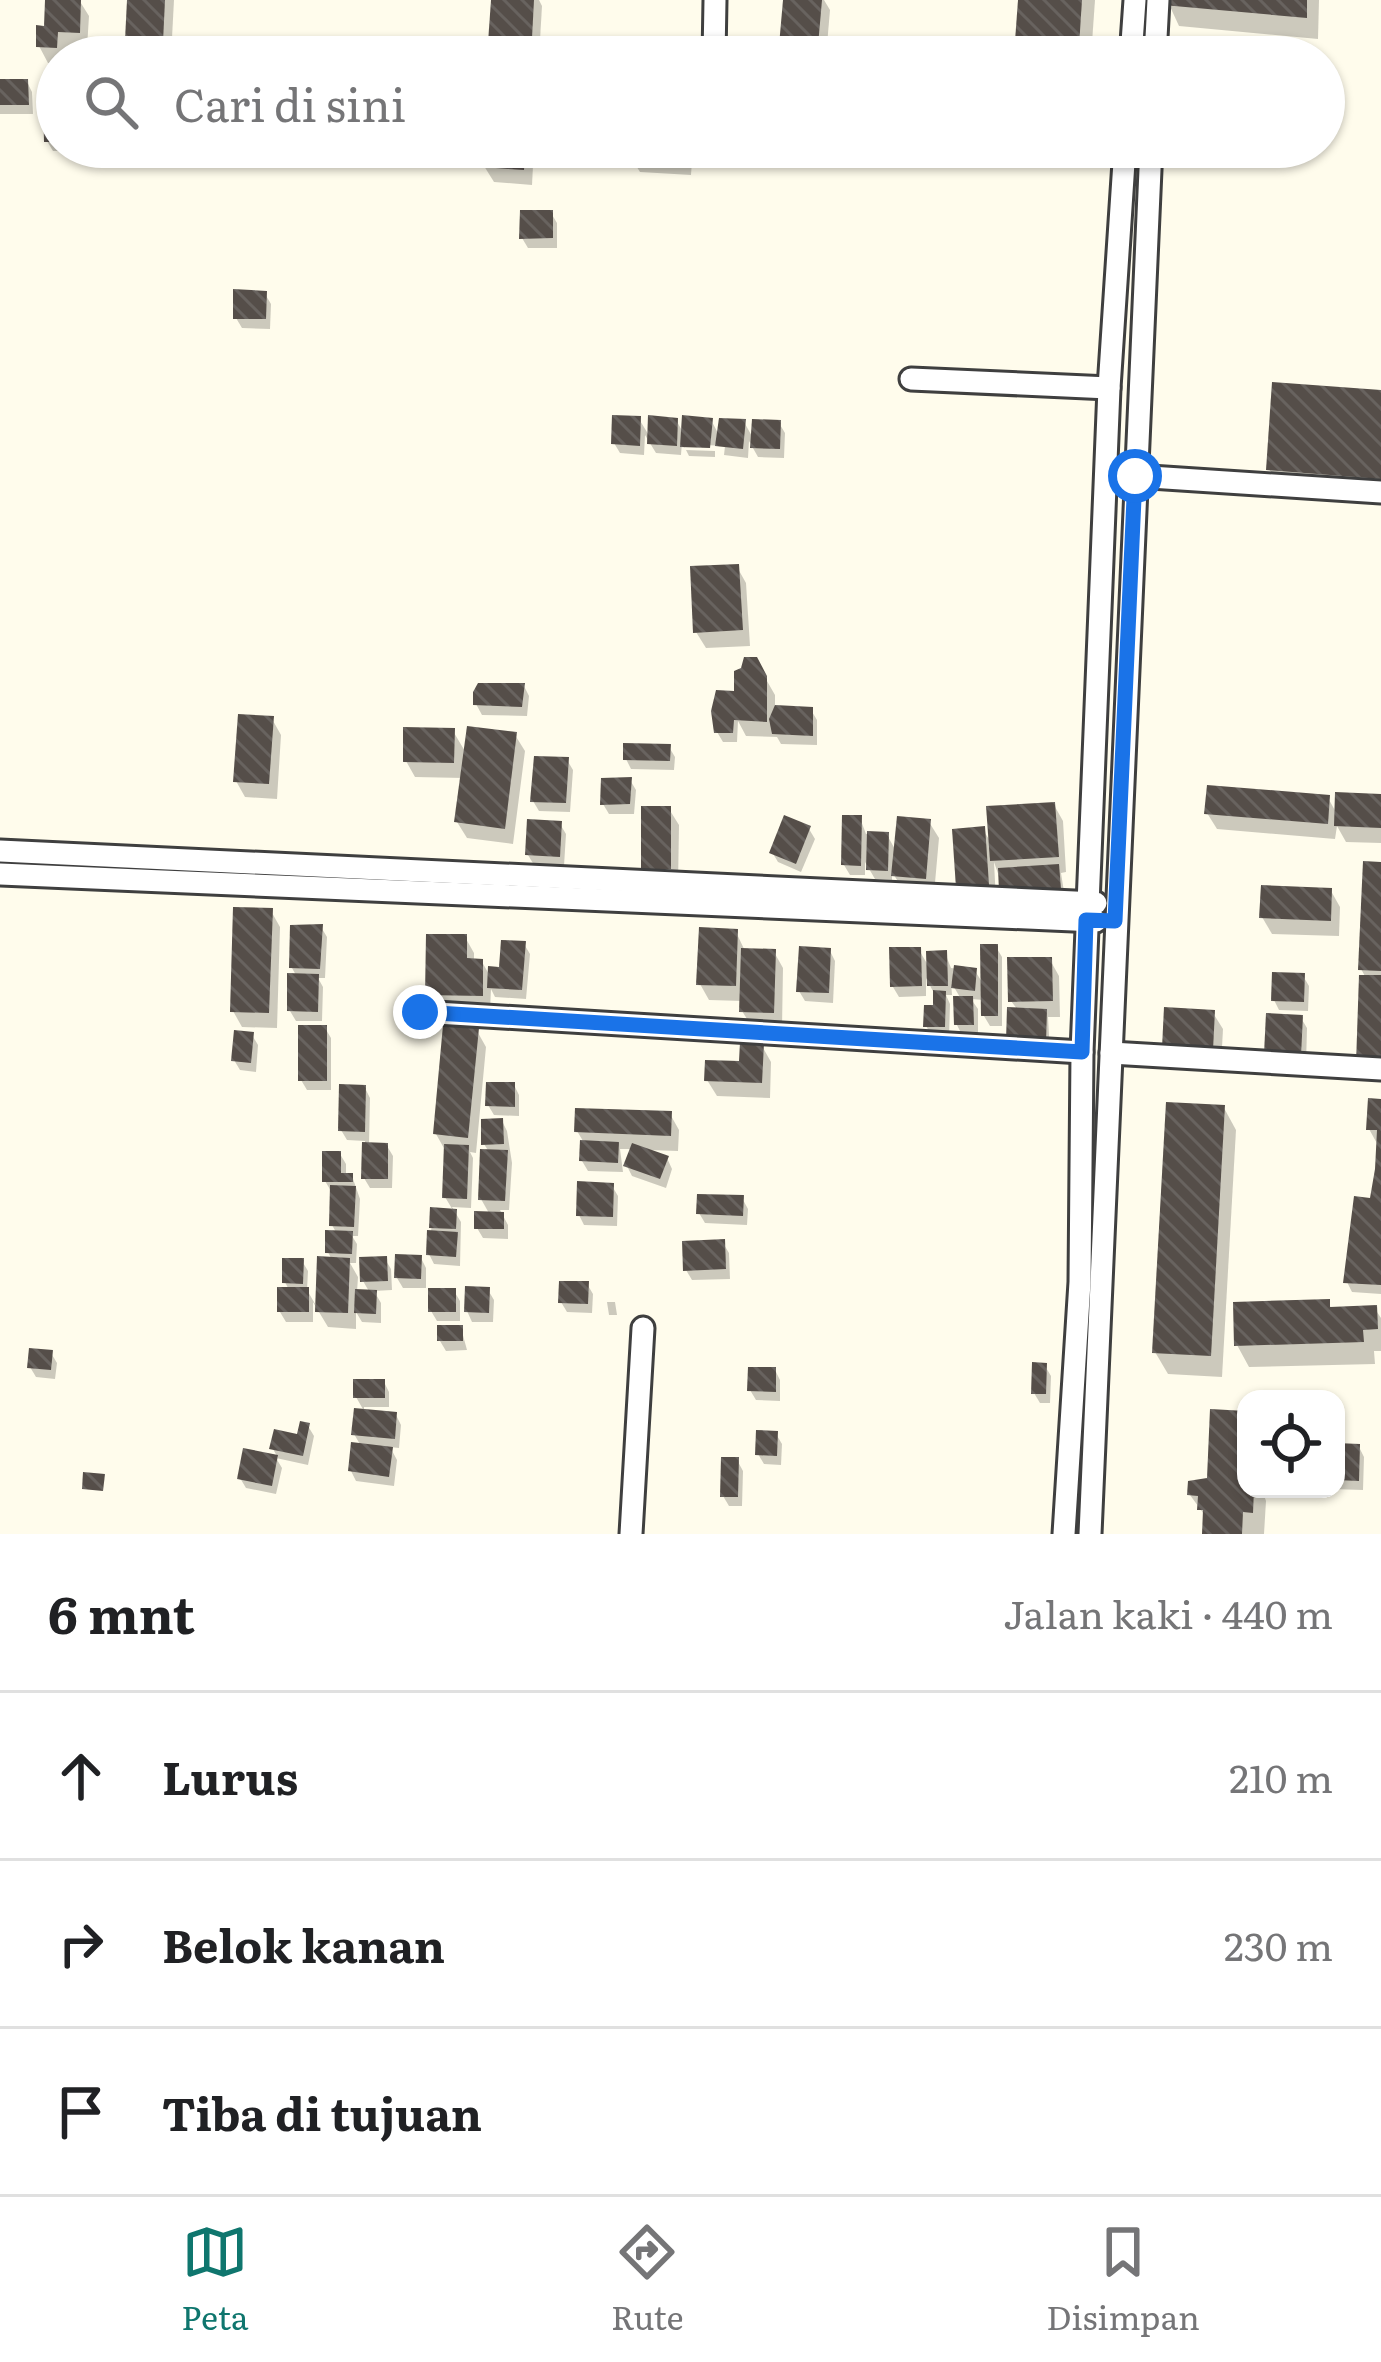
<!DOCTYPE html>
<html lang="id">
<meta charset="utf-8">
<style>
body{margin:0;font-family:Literata,serif;background:#f6f6f6;color:#202124}
.controls{position:absolute;right:36px;bottom:36px;display:grid;overflow:hidden;border-radius:24px;box-shadow:0 3px 9px #0004}
.controls button{width:108px;height:108px;display:grid;place-items:center;padding:0;border:0;border-bottom:3px solid #e0e0e0;background:#fff;color:#202124;font:60px sans-serif}
.stop{position:absolute;width:36px;height:36px;margin:-27px;border:9px solid #1a73e8;border-radius:50%;background:#fff}
.stop.end{background:#1a73e8;border-color:#fff;box-shadow:0 3px 12px #0008}
.list{margin:0;padding:0;list-style:none}
h2{display:flex;justify-content:space-between;align-items:center;height:156px;margin:0;padding:0 48px;font-size:51px}
h2 small{font-size:39px;font-weight:400;color:#757577}
.list li{display:grid;grid-template-columns:78px 1fr auto;gap:36px;align-items:center;box-sizing:border-box;height:168px;padding:0 48px;border-top:3px solid #e0e0e0}
.list b{display:block;font-size:45px;white-space:nowrap}
.list em{font-size:39px;font-style:normal;color:#757577}
.icon{flex:none;width:66px;height:66px;fill:none;stroke:currentColor;stroke-width:2;stroke-linecap:round;stroke-linejoin:round}
.map{position:relative;flex:none;width:1381px;height:1534px;overflow:hidden}
.search{position:absolute;background:#fff;box-shadow:0 3px 9px #0004;left:36px;right:36px;top:36px;height:132px;display:flex;align-items:center;gap:30px;box-sizing:border-box;padding:0 42px;border-radius:66px;color:#757577;font-size:45px}
.sheet{height:660px;background:#fff}
nav{display:flex;justify-content:space-around;align-items:center;box-sizing:border-box;height:168px;border-top:3px solid #e0e0e0;background:#fff;font-size:33px;color:#757577}
nav a{display:grid;justify-items:center;gap:6px}
nav .on{color:#0f766e}
.map>svg:first-child{display:block}
</style>
<div class="map">
<svg width="1381" height="1534" viewBox="0 0 1381 1534">
<defs>
<pattern id="building-back-hatch" width="6" height="6" patternUnits="userSpaceOnUse" patternTransform="scale(3)"><rect width="6" height="6" fill="#554e49"/><path d="M-1 5l2 2M0 0l6 6M5-1l2 2" fill="none" stroke="#68635f"/></pattern>
</defs>
<rect width="100%" height="100%" fill="#fffcec"/>
<g fill="#0003">
<polygon points="48,0 79,0 89,16 87,48 66,47 65,57 57,57 57,63 48,63 39,46 47,29"/>
<polygon points="130,0 174,0 171,57 137,55 128,39"/>
<polygon points="494,0 539,0 542,6 539,57 490,57"/>
<polygon points="786,0 824,0 830,10 826,57 781,57"/>
<polygon points="1021,0 1095,0 1091,57 1028,57 1018,40"/>
<polygon points="1167,0 1319,0 1318,39 1179,26"/>
<polygon points="0,82 27,82 32,92 33,114 0,114"/>
<polygon points="57,102 57,147 78,147 78,151 53,151 47,141"/>
<polygon points="485,147 534,147 532,185 494,182 484,166"/>
<polygon points="631,147 693,147 691,175 640,172 630,156"/>
<polygon points="551,213 557,223 557,248 528,248 522,238"/>
<polygon points="265,294 271,304 270,329 242,328 236,318"/>
<polygon points="1381,393 1381,499 1282,491 1269,469"/>
<polygon points="639,419 650,437 676,420 684,434 711,420 719,435 744,422 753,438 779,423 785,433 784,458 758,457 749,441 748,458 724,455 725,446 685,444 685,448 682,442 681,455 656,453 645,435 644,455 620,453 614,443"/>
<polygon points="686,450 715,451 715,457 689,456"/>
<polygon points="737,567 746,583 750,646 706,648 696,632"/>
<polygon points="755,660 775,695 775,708 811,710 817,720 817,745 781,744 777,737 746,736 738,721 737,742 723,742 717,732"/>
<polygon points="524,686 529,696 527,716 482,715 476,704"/>
<polygon points="272,719 281,735 277,799 245,797 236,781"/>
<polygon points="453,731 466,753 515,735 525,751 513,844 467,838 457,822 463,778 415,777 406,761"/>
<polygon points="669,747 675,757 674,770 631,769 626,759"/>
<polygon points="567,760 573,770 570,812 539,811 533,801"/>
<polygon points="630,780 636,790 634,814 609,814 603,804"/>
<polygon points="1381,797 1381,843 1346,842 1337,826 1335,839 1217,829 1207,813 1328,798 1337,814"/>
<polygon points="1054,805 1063,821 1066,872 1061,873 1065,898 1008,902 994,862 996,901 959,887 983,830 992,844"/>
<polygon points="669,809 679,825 678,885 653,885 644,869"/>
<polygon points="860,818 866,834 887,835 896,851 929,822 939,838 934,894 904,891 892,872 892,880 875,879 865,862 865,875 850,875 844,865"/>
<polygon points="560,824 566,834 564,866 534,865 528,855"/>
<polygon points="809,829 815,839 801,872 778,862 772,852"/>
<polygon points="1381,865 1381,1080 1368,1079 1359,1063 1366,978 1361,969"/>
<polygon points="1331,891 1340,907 1339,936 1272,934 1262,917"/>
<polygon points="271,911 280,927 277,1028 242,1027 233,1011"/>
<polygon points="321,927 327,937 325,978 318,978 323,987 322,1021 296,1021 290,1011 297,977 292,968"/>
<polygon points="736,932 745,951 774,952 783,968 782,1028 752,1027 742,1011 743,1001 709,1000 700,984"/>
<polygon points="465,937 474,953 474,962 482,962 490,976 524,944 530,954 526,999 495,997 491,989 490,1011 437,1010 428,994"/>
<polygon points="996,947 1002,957 1002,1026 990,1026 984,1016 984,1000 971,999 978,1009 978,1034 962,1035 957,1025 961,999 951,982 952,995 946,995 950,1004 949,1036 932,1036 926,1026 936,1008 936,997 926,978 926,996 899,997 893,987 919,950 929,967 945,953 951,968 975,971 984,985"/>
<polygon points="830,951 835,961 833,1003 805,1001 799,991"/>
<polygon points="1050,960 1059,976 1060,1017 1048,1017 1050,1053 1011,1001"/>
<polygon points="1303,976 1309,986 1308,1011 1279,1010 1274,1000"/>
<polygon points="1213,1013 1223,1029 1221,1066 1174,1063"/>
<polygon points="1269,1016 1301,1018 1307,1028 1306,1065"/>
<polygon points="325,1028 331,1038 331,1090 307,1090 301,1080"/>
<polygon points="477,1031 486,1047 476,1153 470,1152 473,1158 471,1208 452,1207 461,1222 460,1266 434,1264 429,1254 433,1210 454,1212 445,1197 445,1150 436,1134"/>
<polygon points="252,1035 258,1045 256,1072 240,1070 234,1060"/>
<polygon points="762,1046 771,1062 770,1098 717,1096 707,1080 742,1064"/>
<polygon points="514,1085 519,1095 519,1116 494,1115 488,1105"/>
<polygon points="365,1088 370,1098 369,1145 387,1146 393,1156 392,1188 370,1188 364,1178 365,1141 347,1140 341,1130"/>
<polygon points="1381,1102 1381,1294 1352,1292 1347,1282 1373,1201 1379,1147 1369,1129"/>
<polygon points="1224,1108 1236,1130 1222,1377 1168,1374 1155,1352"/>
<polygon points="670,1114 679,1130 678,1151 647,1150 667,1158 672,1169 666,1188 632,1176 627,1166 632,1149 620,1149 623,1172 588,1171 582,1161 583,1141 577,1131"/>
<polygon points="502,1121 507,1131 512,1163 509,1210 500,1210 508,1225 508,1239 483,1238 477,1228 490,1215 481,1199 489,1152 484,1144"/>
<polygon points="340,1154 346,1164 346,1176 352,1176 360,1199 358,1236 352,1236 357,1244 356,1263 350,1263 358,1277 357,1292 370,1293 363,1281 385,1259 391,1269 392,1290 374,1291 381,1303 381,1323 362,1322 356,1312 356,1329 328,1327 313,1302 313,1322 286,1322 280,1312 289,1290 285,1282 302,1261 308,1271 307,1290 318,1309 332,1260 328,1252 337,1234 332,1225 331,1191 325,1181"/>
<polygon points="612,1186 618,1196 617,1226 584,1225 579,1215"/>
<polygon points="742,1198 748,1209 747,1225 705,1223 699,1213"/>
<polygon points="723,1243 729,1253 730,1279 692,1280 686,1270"/>
<polygon points="421,1258 426,1268 426,1288 403,1288 397,1278"/>
<polygon points="587,1284 593,1294 592,1313 567,1312 561,1302"/>
<polygon points="488,1290 494,1300 493,1322 472,1322 467,1311"/>
<polygon points="454,1291 460,1301 460,1321 437,1321 431,1311"/>
<polygon points="607,1302 615,1302 617,1315 609,1315"/>
<polygon points="1328,1302 1332,1310 1375,1309 1381,1318 1381,1351 1374,1351 1375,1364 1249,1367 1237,1345"/>
<polygon points="461,1328 467,1350 446,1351 440,1341"/>
<polygon points="51,1353 57,1363 55,1379 36,1377 30,1367"/>
<polygon points="1045,1366 1051,1376 1050,1403 1040,1403 1034,1393"/>
<polygon points="775,1370 780,1380 780,1401 756,1400 750,1390"/>
<polygon points="384,1382 389,1392 389,1407 364,1407 364,1411 356,1397"/>
<polygon points="1246,1414 1246,1489 1262,1489 1266,1501 1264,1534 1205,1534 1206,1517 1190,1495 1209,1480"/>
<polygon points="396,1415 401,1425 399,1448 390,1447 397,1460 394,1486 356,1481 351,1471 361,1446 354,1434"/>
<polygon points="308,1426 314,1436 308,1465 276,1458 282,1468 276,1494 246,1488 240,1478 246,1452 278,1458 273,1449 300,1438"/>
<polygon points="776,1434 782,1444 781,1465 764,1464 758,1454"/>
<polygon points="1336,1446 1359,1447 1364,1457 1363,1490 1331,1489 1336,1489"/>
<polygon points="737,1460 743,1471 742,1506 729,1506 723,1496"/>
</g>
<g fill="url(#building-back-hatch)">
<polygon points="45,0 81,0 80,33 58,32 57,48 36,47 36,25 44,26"/>
<polygon points="127,0 165,0 163,42 125,40"/>
<polygon points="491,0 534,0 531,57 487,57"/>
<polygon points="783,0 822,0 817,57 778,57"/>
<polygon points="1018,0 1082,0 1079,46 1015,41"/>
<polygon points="1164,0 1307,0 1307,18 1163,5"/>
<polygon points="0,79 28,79 29,105 0,105"/>
<polygon points="43,99 57,99 57,142 44,142"/>
<polygon points="482,147 526,147 524,170 481,167"/>
<polygon points="628,147 684,147 683,159 627,156"/>
<polygon points="520,210 553,210 553,238 519,239"/>
<polygon points="233,289 267,291 266,319 233,319"/>
<polygon points="1272,382 1381,390 1381,479 1266,470"/>
<polygon points="612,415 641,416 640,446 611,444"/>
<polygon points="648,415 678,418 677,446 647,444"/>
<polygon points="682,415 713,418 710,448 680,447"/>
<polygon points="719,418 746,419 743,449 715,446"/>
<polygon points="752,419 781,420 780,449 750,448"/>
<polygon points="739,564 743,630 693,633 690,566"/>
<polygon points="744,657 757,657 767,676 767,722 734,720 733,733 714,733 711,711 716,690 734,691 734,671 741,668"/>
<polygon points="478,683 525,683 522,707 473,705 473,692"/>
<polygon points="775,705 813,707 813,736 772,734 769,719"/>
<polygon points="238,714 274,716 269,784 233,782"/>
<polygon points="467,726 517,732 505,829 454,822"/>
<polygon points="403,727 455,728 454,763 403,762"/>
<polygon points="623,743 671,744 670,761 623,760"/>
<polygon points="534,756 569,757 566,803 530,802"/>
<polygon points="632,777 630,804 600,805 601,778"/>
<polygon points="1207,785 1330,795 1328,824 1204,814"/>
<polygon points="1335,792 1381,794 1381,828 1334,826"/>
<polygon points="1055,802 1059,857 990,861 986,806"/>
<rect x="641" y="806" width="30" height="63"/>
<polygon points="784,815 811,826 796,864 769,853"/>
<polygon points="842,815 862,815 861,866 841,865"/>
<polygon points="897,816 931,819 926,879 891,876"/>
<polygon points="527,819 562,821 560,857 525,855"/>
<polygon points="985,826 989,885 956,888 952,829"/>
<polygon points="867,831 889,832 888,871 866,870"/>
<polygon points="1363,861 1381,862 1381,971 1358,970"/>
<polygon points="1059,864 1061,889 999,892 998,868"/>
<polygon points="1261,885 1332,888 1331,921 1259,918"/>
<polygon points="233,907 273,908 269,1013 230,1012"/>
<polygon points="323,924 320,969 289,968 290,925"/>
<polygon points="699,927 738,929 736,986 696,985"/>
<polygon points="426,934 467,934 467,958 483,959 483,996 425,995"/>
<polygon points="501,940 526,941 522,990 487,988 488,966 499,967"/>
<polygon points="980,944 998,944 998,1016 981,1016"/>
<polygon points="799,946 831,948 829,993 796,992"/>
<polygon points="889,947 921,947 922,986 890,987"/>
<polygon points="741,948 776,949 774,1013 739,1012"/>
<polygon points="947,950 948,986 927,986 926,951"/>
<polygon points="1007,957 1052,957 1053,1001 1008,1002"/>
<polygon points="954,965 977,968 975,991 951,988"/>
<polygon points="1272,972 1305,973 1304,1002 1271,1001"/>
<polygon points="287,973 319,974 318,1012 287,1011"/>
<polygon points="1359,975 1381,975 1381,1065 1356,1064"/>
<polygon points="933,990 946,991 945,1027 923,1027 924,1005 933,1005"/>
<polygon points="953,996 973,996 974,1025 954,1025"/>
<polygon points="1007,1007 1047,1009 1046,1043 1006,1042"/>
<polygon points="1164,1007 1215,1010 1213,1050 1162,1048"/>
<polygon points="1266,1013 1303,1015 1301,1056 1264,1054"/>
<rect x="298" y="1025" width="29" height="56"/>
<polygon points="443,1025 479,1028 468,1138 433,1134"/>
<polygon points="234,1030 254,1032 251,1063 231,1061"/>
<polygon points="740,1042 764,1043 762,1083 704,1081 705,1060 739,1061"/>
<polygon points="486,1082 515,1082 515,1107 485,1106"/>
<polygon points="339,1084 366,1085 365,1132 338,1131"/>
<polygon points="1368,1098 1381,1099 1381,1285 1343,1283 1354,1196 1370,1198 1375,1169 1377,1130 1366,1130"/>
<polygon points="1166,1102 1225,1105 1211,1356 1152,1353"/>
<polygon points="575,1108 672,1111 671,1136 574,1132"/>
<polygon points="503,1118 504,1144 481,1145 481,1119"/>
<polygon points="580,1140 619,1142 618,1163 579,1161"/>
<polygon points="362,1142 388,1143 388,1179 361,1179"/>
<polygon points="632,1143 669,1156 660,1179 623,1166"/>
<polygon points="444,1144 469,1145 467,1199 442,1198"/>
<polygon points="480,1149 508,1150 505,1201 478,1200"/>
<polygon points="322,1151 341,1151 341,1173 353,1173 353,1182 322,1182"/>
<polygon points="577,1181 614,1183 613,1217 576,1216"/>
<polygon points="330,1185 356,1186 354,1227 329,1226"/>
<polygon points="697,1194 744,1195 743,1216 696,1214"/>
<polygon points="430,1207 457,1209 456,1229 429,1228"/>
<polygon points="474,1211 504,1212 504,1229 474,1229"/>
<polygon points="325,1230 353,1231 352,1254 325,1253"/>
<polygon points="427,1230 458,1232 456,1257 426,1255"/>
<polygon points="725,1239 726,1269 683,1271 682,1241"/>
<polygon points="395,1254 422,1255 421,1279 394,1278"/>
<polygon points="317,1256 350,1258 348,1313 315,1312"/>
<polygon points="387,1256 388,1281 360,1282 359,1257"/>
<polygon points="282,1258 304,1258 303,1284 282,1283"/>
<polygon points="559,1281 589,1281 588,1304 558,1303"/>
<polygon points="465,1286 490,1287 489,1313 464,1312"/>
<rect x="277" y="1287" width="32" height="25"/>
<rect x="428" y="1288" width="28" height="24"/>
<polygon points="355,1289 377,1290 376,1314 354,1313"/>
<polygon points="1330,1299 1330,1307 1377,1305 1378,1329 1363,1330 1364,1342 1234,1346 1233,1302"/>
<rect x="437" y="1325" width="26" height="16"/>
<polygon points="29,1348 53,1350 51,1370 27,1368"/>
<polygon points="1032,1362 1047,1363 1046,1394 1031,1394"/>
<polygon points="748,1367 776,1367 776,1392 747,1391"/>
<rect x="353" y="1379" width="32" height="19"/>
<polygon points="354,1408 397,1412 395,1439 351,1435"/>
<polygon points="1210,1409 1246,1411 1246,1489 1254,1489 1253,1513 1243,1512 1242,1534 1202,1534 1203,1510 1197,1510 1198,1496 1187,1495 1188,1481 1207,1478"/>
<polygon points="300,1421 310,1423 303,1456 269,1449 274,1429 297,1434"/>
<polygon points="756,1430 778,1431 777,1456 755,1455"/>
<polygon points="351,1442 393,1447 389,1477 348,1471"/>
<polygon points="1336,1443 1360,1444 1359,1481 1336,1480"/>
<polygon points="243,1448 278,1455 272,1486 237,1479"/>
<polygon points="721,1457 739,1457 738,1497 720,1497"/>
<polygon points="83,1472 105,1474 103,1491 82,1489"/>
</g>
<g fill="none" stroke-linecap="round" stroke-linejoin="round">
<g stroke="#3f3f3f" stroke-width="27">
<g id="minor">
<polyline points="714,57 715,0"/>
<polyline points="1131,57 1135,0"/>
<polyline points="1155,57 1158,0"/>
<polyline points="911,379 1109,388"/>
<polyline points="1135,476 1381,492"/>
<polyline points="0,851 1096,903"/>
<polyline points="0,874 1096,921"/>
<polyline points="420,1012 1082,1052"/>
<polyline points="1111,1053 1381,1069"/>
<polyline points="631,1534 643,1328"/>
<polyline points="1064,1534 1080,1282 1082,1052 1109,388 1125,147"/>
<polyline points="1090,1534 1151,147"/>
</g>
</g>
<use href="#minor" stroke="#fff" stroke-width="21"/>
</g>
<g fill="none" stroke-linecap="round" stroke-linejoin="round">
<polyline stroke="#1a73e8" stroke-width="15" points="420,1012 1082,1052 1086,920 1115,921 1135,476"/>
</g>
</svg>
<div class="controls">
<button><svg class="icon" aria-label="locate" viewBox="0 0 24 24"><circle cx="12" cy="12" r="6"/><path d="M12 2v4M12 18v4M2 12h4M18 12h4"/></svg></button>
</div>
<div class="stop" style="left:1135px;top:476px"></div>
<div class="stop end" style="left:420px;top:1012px"></div>
<div class="search"><svg class="icon" aria-label="search" viewBox="0 0 24 24"><circle cx="10" cy="10" r="6"/><path d="M15 15l6 6"/></svg>Cari di sini</div>
</div>
<section class="sheet">
<h2>6 mnt<small>Jalan kaki · 440 m</small></h2>
<ul class="list">
<li><svg class="icon" aria-label="ahead" viewBox="0 0 24 24"><path d="M12 20V5M6 11l6-6 6 6"/></svg><div><b>Lurus</b></div><em>210 m</em></li>
<li><svg class="icon" aria-label="right" viewBox="0 0 24 24"><path d="M7 20v-9h11M14 6l5 5-5 5"/></svg><div><b>Belok kanan</b></div><em>230 m</em></li>
<li><svg class="icon" aria-label="arrive" viewBox="0 0 24 24"><path d="M6 21V4h12l-3 4 3 4H6"/></svg><div><b>Tiba di tujuan</b></div></li>
</ul>
</section>
<nav>
<a class="on"><svg class="icon" aria-label="map" viewBox="0 0 24 24"><path d="M3 6l6-2 6 2 6-2v14l-6 2-6-2-6 2zM9 4v14M15 6v14"/></svg>Peta</a>
<a><svg class="icon" aria-label="directions" viewBox="0 0 24 24"><path d="M12 3l9 9-9 9-9-9zM9 14v-3h6M13 9l2 2-2 2"/></svg>Rute</a>
<a><svg class="icon" aria-label="saved" viewBox="0 0 24 24"><path d="M7 4h10v16l-5-4-5 4z"/></svg>Disimpan</a>
</nav>
